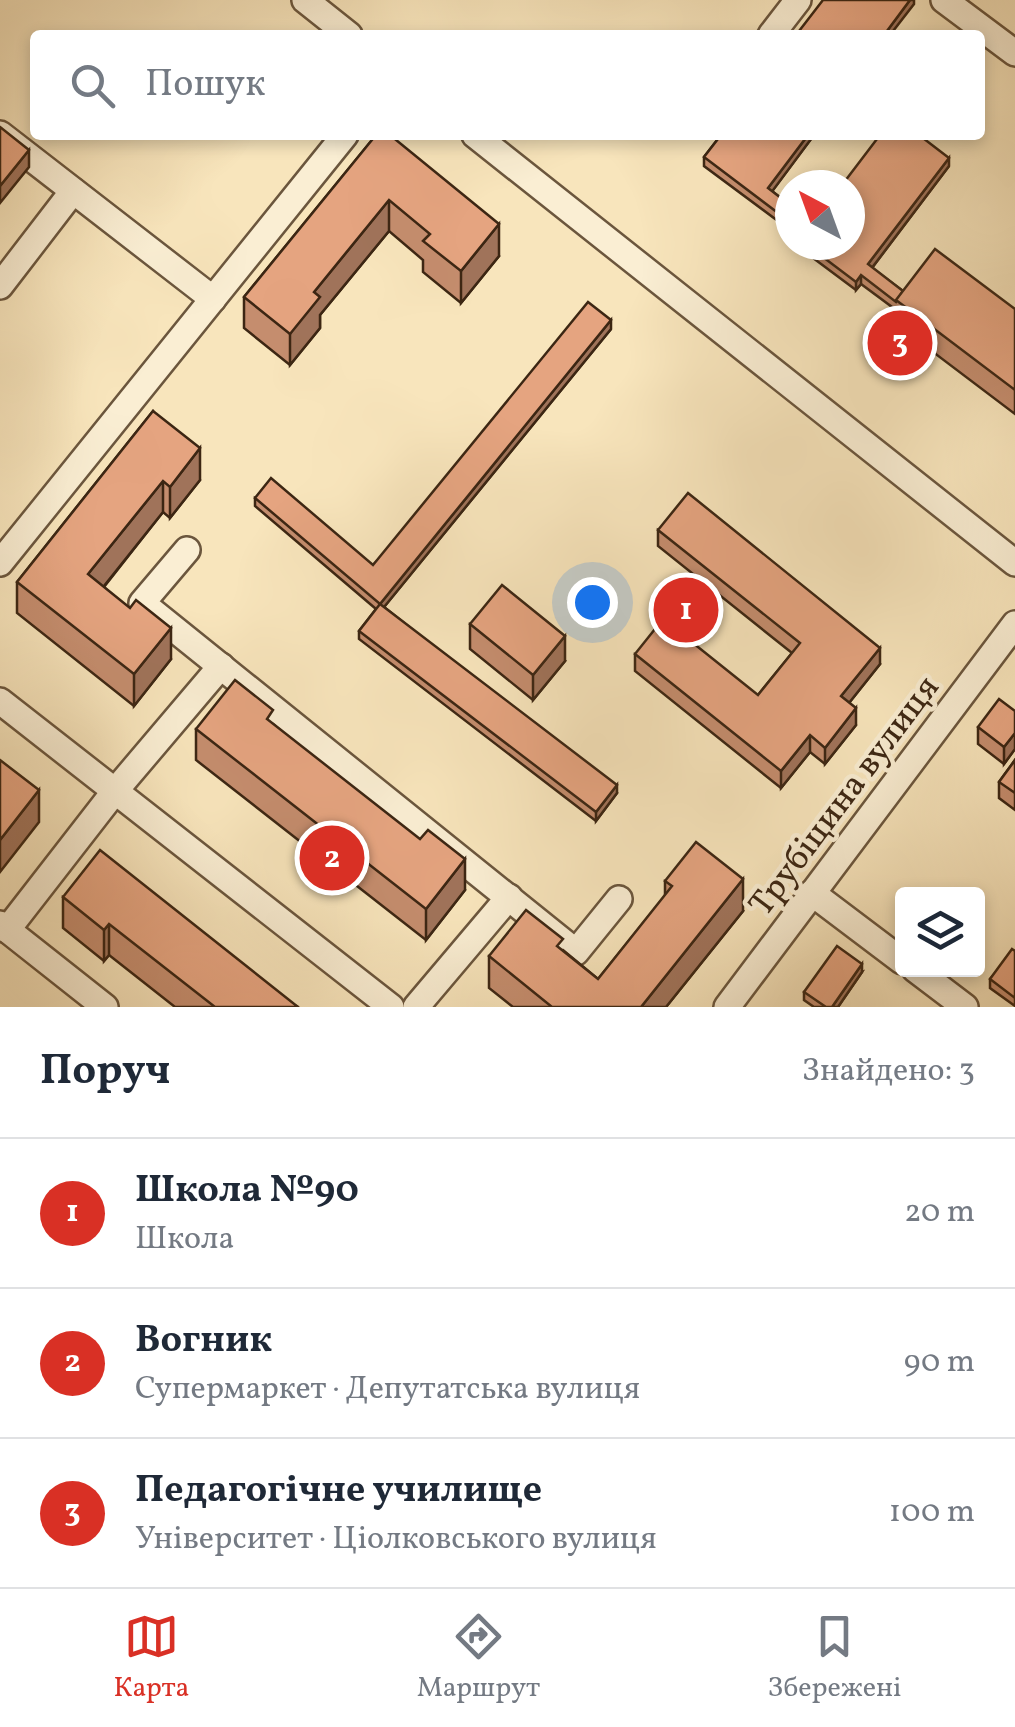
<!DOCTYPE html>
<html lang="uk">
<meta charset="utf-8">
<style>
body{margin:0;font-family:Vollkorn,serif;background:#f2f2f3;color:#1f2937}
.controls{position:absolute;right:30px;bottom:30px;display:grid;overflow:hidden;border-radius:10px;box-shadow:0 5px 15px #0003}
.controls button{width:90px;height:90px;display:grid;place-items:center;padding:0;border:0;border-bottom:2px solid #e0e1e3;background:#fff;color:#1f2937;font:50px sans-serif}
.compass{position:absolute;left:775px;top:170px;width:90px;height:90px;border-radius:50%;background:#fff;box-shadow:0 5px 15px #0003;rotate:319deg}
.you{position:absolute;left:592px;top:602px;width:35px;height:35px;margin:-25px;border:8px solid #fff;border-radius:50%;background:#1a73e8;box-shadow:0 0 0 15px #1a73e833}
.badge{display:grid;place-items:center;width:65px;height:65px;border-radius:50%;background:#d93025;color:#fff;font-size:32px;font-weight:700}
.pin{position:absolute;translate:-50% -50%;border:5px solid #fff;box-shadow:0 2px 10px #0006}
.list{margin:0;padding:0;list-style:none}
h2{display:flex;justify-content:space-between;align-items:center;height:130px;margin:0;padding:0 40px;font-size:42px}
h2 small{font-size:32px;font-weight:400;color:#747a83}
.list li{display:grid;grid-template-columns:65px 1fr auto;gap:30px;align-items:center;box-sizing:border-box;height:150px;padding:0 40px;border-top:2px solid #e0e1e3}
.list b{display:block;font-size:38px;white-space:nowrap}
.list p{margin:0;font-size:32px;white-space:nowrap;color:#747a83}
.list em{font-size:32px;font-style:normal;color:#747a83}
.icon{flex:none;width:55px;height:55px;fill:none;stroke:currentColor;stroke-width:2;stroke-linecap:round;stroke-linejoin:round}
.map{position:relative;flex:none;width:1015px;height:1007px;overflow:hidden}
.search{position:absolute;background:#fff;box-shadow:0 5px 15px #0003;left:30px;right:30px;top:30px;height:110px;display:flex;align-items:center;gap:25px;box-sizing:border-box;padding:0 35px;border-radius:10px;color:#747a83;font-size:38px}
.sheet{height:580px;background:#fff}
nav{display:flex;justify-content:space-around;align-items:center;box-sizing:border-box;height:140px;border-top:2px solid #e0e1e3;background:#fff;font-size:28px;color:#747a83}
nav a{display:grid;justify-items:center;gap:5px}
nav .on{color:#d93025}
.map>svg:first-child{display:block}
</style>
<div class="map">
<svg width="1015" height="1007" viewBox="0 0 1015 1007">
<rect width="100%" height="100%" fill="#f8e5bc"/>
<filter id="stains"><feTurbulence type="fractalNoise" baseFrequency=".002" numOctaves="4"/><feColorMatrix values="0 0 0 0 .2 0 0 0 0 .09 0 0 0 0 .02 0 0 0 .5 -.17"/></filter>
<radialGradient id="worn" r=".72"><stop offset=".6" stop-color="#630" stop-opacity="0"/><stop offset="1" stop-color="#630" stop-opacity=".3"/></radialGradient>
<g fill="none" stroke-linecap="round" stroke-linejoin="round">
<g stroke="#6b563d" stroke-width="30">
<g id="minor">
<polyline points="305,0 349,35"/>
<polyline points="944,0 1015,53"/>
<polyline points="771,35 798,0"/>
<polyline points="0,134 213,299"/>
<polyline points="475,135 1015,563"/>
<polyline points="0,286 73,191"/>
<polyline points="187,550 142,603 576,952 619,899"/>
<polyline points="0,563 345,135"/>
<polyline points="0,701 391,1007"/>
<polyline points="812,893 902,961"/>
<polyline points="0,924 105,1007"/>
<polyline points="7,930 115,791 221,666"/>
<polyline points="915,969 965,1007"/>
<polyline points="416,1007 509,897"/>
<polyline points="727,1007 1015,624"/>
</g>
</g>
<use href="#minor" stroke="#faeed3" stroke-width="25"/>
</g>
<g fill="#c58d6e" stroke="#3c2613" stroke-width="2.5">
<polygon points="376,135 499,256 461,303 423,272 423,260 389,231 320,315 320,328 290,365 244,328 244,297"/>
<polygon points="721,135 814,135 772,191 790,205 790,230 704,166 704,157"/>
<polygon points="949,166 872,268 903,291 1015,309 1015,414 896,324 896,310 861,284 856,290 801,249 801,245 850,245"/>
<polygon points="611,329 384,607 617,793 596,821 359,639 359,631 376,609 255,506 255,498 373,565"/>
<polygon points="153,411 200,480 170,518 163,512 104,587 171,659 134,706 17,613 17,582"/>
<polygon points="658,530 880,664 849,703 856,725 825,764 810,752 781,788 635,671 635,654 758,695 792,653 658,546"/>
<polygon points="470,624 565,661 533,700 470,649"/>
<polygon points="1015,711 1015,749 1004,764 978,744 978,727"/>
<polygon points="273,724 465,890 426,940 196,760 196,729"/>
<polygon points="1015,760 1015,810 999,798 999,782"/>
<polygon points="665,881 743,911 666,1007 513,1007 489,988 489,956 563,950 598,979 665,896"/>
<polygon points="63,897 298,1007 175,1007 109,955 104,961 63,928"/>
<polygon points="1015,951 1015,1006 990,988 990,979"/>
<polygon points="862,972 838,1007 814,1007 804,1000 804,992"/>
</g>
<g fill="#a0735a" stroke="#3c2613" stroke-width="2.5">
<polygon points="910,0 914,0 914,4 890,35 884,35"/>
<polygon points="808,135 814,135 768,197 768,188"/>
<polygon points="29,150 29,167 0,203 0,186"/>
<polygon points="949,158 949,166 868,273 868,264"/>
<polygon points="389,200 389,231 320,315 320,328 290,365 290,334 314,292"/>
<polygon points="499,224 499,256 461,303 461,271"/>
<polygon points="861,275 861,284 856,290 856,282"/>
<polygon points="611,320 611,329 380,612 380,604"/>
<polygon points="200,448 200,480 170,518 170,487"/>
<polygon points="163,481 163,512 88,606 88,574"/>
<polygon points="171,628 171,659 134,706 134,674"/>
<polygon points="565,636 565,661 533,700 533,675"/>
<polygon points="880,648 880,664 841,713 841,696"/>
<polygon points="856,708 856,725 825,764 825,748"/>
<polygon points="1015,733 1015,749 1004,764 1004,747"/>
<polygon points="810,735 810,752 781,788 781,771"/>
<polygon points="617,785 617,793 596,821 596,812"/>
<polygon points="39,790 39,822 0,872 0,840"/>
<polygon points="465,859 465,890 426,940 426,909"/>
<polygon points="743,879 743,911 666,1007 641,1007"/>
<polygon points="109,924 109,955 104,961 104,930"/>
<polygon points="862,964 862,972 838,1007 832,1007"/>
</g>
<g fill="#e5a480" stroke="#3c2613" stroke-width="2.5">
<polygon points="823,0 910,0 884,35 796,35"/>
<polygon points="0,127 29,150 0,186"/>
<polygon points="376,135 390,135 499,224 461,271 423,241 430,234 389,200 314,292 320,297 290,334 244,297"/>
<polygon points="721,135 808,135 768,188 790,205 790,222 704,157"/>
<polygon points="880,135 919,135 949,158 868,264 903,291 896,302 861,275 856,282 807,245 850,245 850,185 842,185"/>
<polygon points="935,249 1015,309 1015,390 896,300"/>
<polygon points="588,302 611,320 380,604 255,498 271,478 373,565"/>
<polygon points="153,411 200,448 170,487 163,481 88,574 130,608 136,600 171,628 134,674 17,582"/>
<polygon points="688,493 880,648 841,696 856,708 825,748 810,735 781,771 635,654 663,619 758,695 800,643 658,530"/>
<polygon points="502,585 565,636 533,675 470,624"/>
<polygon points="380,604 617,785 596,812 359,631"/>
<polygon points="235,680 273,710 267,719 420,839 428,830 465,859 426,909 196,729"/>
<polygon points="999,699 1015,711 1015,733 1004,747 978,727"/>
<polygon points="0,760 39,790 0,840"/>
<polygon points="1015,760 1015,793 999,782"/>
<polygon points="696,842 743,879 641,1007 552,1007 489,956 526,910 563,939 557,946 598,979 672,886 665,881"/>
<polygon points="100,850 298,1007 215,1007 109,924 104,930 63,897"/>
<polygon points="837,946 862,964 832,1007 826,1007 804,992"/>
<polygon points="1012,949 1015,951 1015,998 990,979"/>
</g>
<g text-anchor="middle" stroke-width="9" stroke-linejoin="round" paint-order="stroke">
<g font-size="35" fill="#3c2613" stroke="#faeed3">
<text transform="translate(843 795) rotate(-53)" y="12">Трубіцина вулиця</text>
</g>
</g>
<rect width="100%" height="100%" filter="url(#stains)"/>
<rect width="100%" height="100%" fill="url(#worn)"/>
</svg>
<div class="controls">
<button><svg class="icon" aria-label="layers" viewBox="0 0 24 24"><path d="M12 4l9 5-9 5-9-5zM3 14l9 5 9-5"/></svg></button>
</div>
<svg class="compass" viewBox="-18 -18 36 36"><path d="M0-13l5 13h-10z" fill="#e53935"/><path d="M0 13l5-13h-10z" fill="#747a83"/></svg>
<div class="you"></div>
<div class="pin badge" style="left:686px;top:610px">1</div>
<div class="pin badge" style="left:332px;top:858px">2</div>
<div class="pin badge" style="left:900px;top:343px">3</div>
<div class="search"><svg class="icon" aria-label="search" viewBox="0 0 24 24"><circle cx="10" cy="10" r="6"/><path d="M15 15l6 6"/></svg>Пошук</div>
</div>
<section class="sheet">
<h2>Поруч<small>Знайдено: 3</small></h2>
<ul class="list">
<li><span class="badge">1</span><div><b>Школа №90</b><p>Школа</p></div><em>20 m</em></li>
<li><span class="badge">2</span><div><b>Вогник</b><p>Супермаркет · Депутатська вулиця</p></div><em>90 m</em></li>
<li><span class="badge">3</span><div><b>Педагогічне училище</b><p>Університет · Ціолковського вулиця</p></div><em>100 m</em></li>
</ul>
</section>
<nav>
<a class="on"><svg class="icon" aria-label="map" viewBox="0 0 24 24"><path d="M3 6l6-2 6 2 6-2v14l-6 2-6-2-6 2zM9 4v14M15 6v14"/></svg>Карта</a>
<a><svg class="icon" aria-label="directions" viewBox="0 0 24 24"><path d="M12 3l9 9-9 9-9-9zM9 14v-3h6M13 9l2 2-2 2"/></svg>Маршрут</a>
<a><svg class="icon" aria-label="saved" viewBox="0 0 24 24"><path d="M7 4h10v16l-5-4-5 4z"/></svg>Збережені</a>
</nav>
